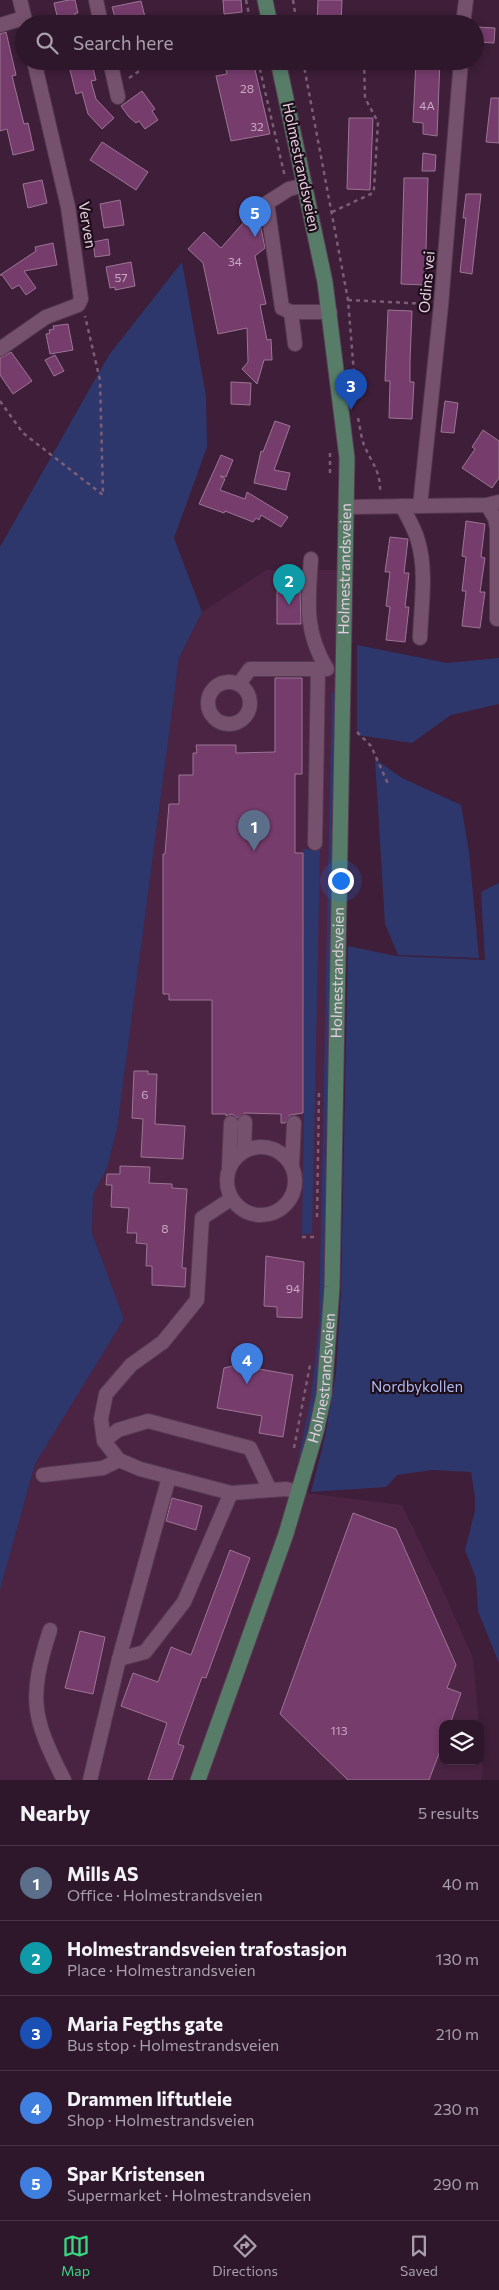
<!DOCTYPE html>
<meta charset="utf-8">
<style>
body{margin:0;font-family:Commissioner,sans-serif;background:#3a2337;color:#f1f3f6}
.controls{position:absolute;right:15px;bottom:15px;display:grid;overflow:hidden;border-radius:10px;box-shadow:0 2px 8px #0003}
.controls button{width:45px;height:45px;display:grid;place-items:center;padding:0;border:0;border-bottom:1px solid #493547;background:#2e162b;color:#f1f3f6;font:25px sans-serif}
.you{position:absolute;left:340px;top:880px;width:18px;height:18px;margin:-12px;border:4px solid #fff;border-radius:50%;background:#1a73e8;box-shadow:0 0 0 8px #1a73e833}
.badge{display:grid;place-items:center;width:32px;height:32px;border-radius:50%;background:#37d880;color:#fff;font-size:16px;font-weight:700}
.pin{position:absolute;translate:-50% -41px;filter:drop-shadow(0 1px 2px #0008)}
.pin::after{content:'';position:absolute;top:26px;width:18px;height:15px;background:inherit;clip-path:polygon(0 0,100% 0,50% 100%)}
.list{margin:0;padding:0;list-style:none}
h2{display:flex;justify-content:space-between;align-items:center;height:65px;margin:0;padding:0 20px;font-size:21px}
h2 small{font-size:16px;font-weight:400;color:#a79fa9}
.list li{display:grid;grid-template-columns:32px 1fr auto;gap:15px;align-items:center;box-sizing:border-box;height:75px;padding:0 20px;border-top:1px solid #493547}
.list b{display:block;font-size:19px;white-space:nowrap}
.list p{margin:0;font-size:16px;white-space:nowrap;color:#a79fa9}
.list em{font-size:16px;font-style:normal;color:#a79fa9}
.icon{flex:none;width:28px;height:28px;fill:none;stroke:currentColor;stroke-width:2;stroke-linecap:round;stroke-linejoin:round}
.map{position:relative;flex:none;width:499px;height:1780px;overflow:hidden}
.search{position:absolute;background:#2e162b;box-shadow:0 2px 8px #0003;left:15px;right:15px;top:15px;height:55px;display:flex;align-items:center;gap:12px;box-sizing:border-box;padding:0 18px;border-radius:28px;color:#a79fa9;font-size:19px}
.sheet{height:440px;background:#2e162b}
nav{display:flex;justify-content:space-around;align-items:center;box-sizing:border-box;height:70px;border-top:1px solid #493547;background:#2e162b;font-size:14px;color:#a79fa9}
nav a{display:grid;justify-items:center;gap:2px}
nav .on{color:#37d880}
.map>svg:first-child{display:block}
</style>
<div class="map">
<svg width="499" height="1780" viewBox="0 0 499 1780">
<rect width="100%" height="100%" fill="#3e1e39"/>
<polygon fill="#4b2444" points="266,570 346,570 328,1348 299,1492 402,1505 438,1579 473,1658 479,1724 443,1724 443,1761 480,1761 480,1740 483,1770 481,1780 0,1780 0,1590 35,1464 124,1319 92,1233 93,1195 107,1168 117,1129 179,658 202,612"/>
<g fill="#2e376c">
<polygon points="182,262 206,396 207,447 174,538 202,612 179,658 117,1129 107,1168 93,1195 92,1233 124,1319 35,1464 0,1590 0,547 109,355"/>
<polygon points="357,645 447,663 499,658 499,704 451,715 412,743 357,735"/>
<path d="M332 691 336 698 323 1323C320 1357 316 1432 298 1459L311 1398 319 1323Z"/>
<polygon points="375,759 402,778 461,805 469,852 479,958 398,955 385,924"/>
<polygon points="303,849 320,850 312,1234 302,1234 304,1113"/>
<polygon points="499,883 499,1663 478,1611 476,1578 465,1550 475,1511 475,1497 471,1472 432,1470 397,1475 386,1487 311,1492 325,1437 336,1373 341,1291 348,946 396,956 485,960 481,892"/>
</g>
<g fill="#763c6c" stroke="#9c7594">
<polygon points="69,0 75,0 78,13 75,13 77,24 59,24 54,3"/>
<polygon points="223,0 241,0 242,12 224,14"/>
<polygon points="318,0 342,0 341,24 317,24"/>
<polygon points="141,1 145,17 124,24 117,24 112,7"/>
<polygon points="478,27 495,28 494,43 478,42"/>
<polygon points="6,32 16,75 12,76 24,124 28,123 34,150 13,155 7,129 0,131 0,34"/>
<polygon points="91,61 96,80 91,81 96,99 114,118 102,129 88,114 82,92 76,94 69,66"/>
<polygon points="224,61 253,61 270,134 231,141 216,76 227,74"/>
<polygon points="416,61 440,61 437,136 423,134 423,123 413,122"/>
<polygon points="142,91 155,109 152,111 158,120 145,129 139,121 136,123 129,117 121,106"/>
<polygon points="491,98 499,98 499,143 486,142"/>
<polygon points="349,118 373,118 370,190 347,189"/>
<polygon points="102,142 148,172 136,190 90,160"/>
<polygon points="423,153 436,155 435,171 422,171"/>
<polygon points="404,178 428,178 425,285 401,284"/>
<polygon points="42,180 47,203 28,208 23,184"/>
<polygon points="466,194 481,194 472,274 460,272 466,218 463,218"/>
<polygon points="120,200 124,225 104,228 100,204"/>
<polygon points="256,220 258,229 261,228 265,248 255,256 266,304 260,305 267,340 271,339 272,360 264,360 257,384 242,369 248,362 247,328 218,334 203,263 188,249 204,232 221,248 244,222"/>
<polygon points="108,239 110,255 95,257 93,242"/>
<polygon points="53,243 57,265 24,271 36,288 26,295 19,285 12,289 2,275 0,275 36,251 35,247"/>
<polygon points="131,262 135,286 115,290 115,287 110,288 106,267"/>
<polygon points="388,310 412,311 410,361 410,382 414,382 412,419 389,418 390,381 385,381"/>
<polygon points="68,324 73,350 50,354 46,334 50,333 49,330 54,329 53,326"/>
<polygon points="11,352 32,381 13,394 0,375 0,358"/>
<polygon points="55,355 64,371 54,376 45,360"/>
<polygon points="231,382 251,383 250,405 231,404"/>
<polygon points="445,401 458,403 454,433 441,432"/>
<polygon points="275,421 290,426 274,470 290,473 286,490 254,483 261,451 263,452"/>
<polygon points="483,430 499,441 499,478 492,488 462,468 475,449 472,447"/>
<polygon points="221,455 233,460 226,477 220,476 225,479 220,490 245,499 247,492 288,517 281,527 261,515 259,520 256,518 253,522 225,511 224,513 199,504"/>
<polygon points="466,521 485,524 481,557 485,558 480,592 485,592 480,628 462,626 466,591 462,591 466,557 462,556"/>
<polygon points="390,537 408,539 404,573 409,573 405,607 409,607 405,642 386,640 390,607 386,606 390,572 385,572"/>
<polygon points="277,583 298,584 298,589 300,589 301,624 277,624"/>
<polygon points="275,678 302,678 302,774 295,774 295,853 303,853 303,1113 290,1115 285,1123 281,1123 281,1114 245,1113 238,1118 232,1114 226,1116 226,1114 212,1114 212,1000 169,1000 169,994 163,994 163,854 165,854 169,804 179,804 179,775 193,775 193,753 197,753 196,745 236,745 236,753 275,752"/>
<polygon points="134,1071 148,1071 148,1074 157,1074 155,1124 185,1126 183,1159 141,1157 143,1119 132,1118"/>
<polygon points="120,1166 150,1167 149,1183 172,1184 172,1188 187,1189 182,1268 186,1268 185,1287 152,1285 152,1266 146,1266 147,1244 136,1243 137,1233 127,1233 129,1208 111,1207 112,1185 106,1185 107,1174 120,1174"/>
<polygon points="266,1256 304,1262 302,1318 277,1317 277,1307 264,1306"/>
<polygon points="237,1365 293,1375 283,1437 259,1433 262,1416 217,1408 224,1368"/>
<polygon points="172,1498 202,1506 196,1530 166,1521"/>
<polygon points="353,1513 396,1529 456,1665 447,1688 461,1693 450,1724 443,1724 443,1743 429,1780 348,1780 280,1714"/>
<polygon points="230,1550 250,1558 206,1678 202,1677 180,1737 178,1744 184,1746 172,1780 148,1780 167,1723 121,1706 133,1673 158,1682 171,1647 191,1655"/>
<polygon points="80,1631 105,1637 93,1694 65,1688"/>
</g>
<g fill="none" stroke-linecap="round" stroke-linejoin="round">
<g stroke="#563a51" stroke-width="16">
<g id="minor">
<polyline points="20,0 26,24"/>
<polyline points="96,0 101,24"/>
<polyline points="463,24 466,0"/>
<polyline points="0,25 24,18"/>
<polyline points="110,61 118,97"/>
<polyline points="305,185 289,189 267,203 282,308 291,312 330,312"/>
<polyline points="291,312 295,344"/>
<polyline points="0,349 46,317 78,305 81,299 68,207 34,61"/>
<polyline points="487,505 495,518 497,528 497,619"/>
<path d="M402 506C408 518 415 529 418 541 427 571 421 607 420 638"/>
<polyline points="420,506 441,305 461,61"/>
<polyline points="347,507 487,505 499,502"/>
<path d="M311 559C308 602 304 631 327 669"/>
<circle cx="229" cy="703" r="21"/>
<polyline points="239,684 250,669 326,669"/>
<polyline points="315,843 318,669"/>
<circle cx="261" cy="1181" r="34"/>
<polyline points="244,1151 245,1122"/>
<polyline points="292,1166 294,1123"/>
<polyline points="229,1167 231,1123"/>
<polyline points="231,1199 202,1218 197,1300 163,1342 131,1365 106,1394 101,1419 104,1441 119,1460 140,1469 231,1493 286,1489 299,1492"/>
<polyline points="104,1441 118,1430 148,1421 250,1448 270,1490"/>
<polyline points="43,1475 103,1468 119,1460"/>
<path d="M50 1630C28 1699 32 1717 64 1780"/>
<polyline points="119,1659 145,1652 184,1602 231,1493"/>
<polyline points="90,1780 119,1659 169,1477"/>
</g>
</g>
<g stroke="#563a51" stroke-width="17">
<g id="major">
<polyline points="265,0 270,24"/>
<path id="s1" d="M198 1780 286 1534 316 1432 324 1395 332 1287 347 458 325 282 278 61"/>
</g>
</g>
<g stroke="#7b5e76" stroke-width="2.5" stroke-dasharray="4 4" stroke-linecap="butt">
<polyline points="246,0 251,24"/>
<polyline points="293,0 297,24"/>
<polyline points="258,61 285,177"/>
<polyline points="303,61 348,300 356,398"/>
<polyline points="129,78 154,61"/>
<polyline points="332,212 373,193 374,189 378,122 365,98 364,61"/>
<polyline points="348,300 429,304"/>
<polyline points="0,401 23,433 103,495 100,380 85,316"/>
<path d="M358 418C360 427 361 437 364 445 372 464 381 471 380 493"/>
<polyline points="330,453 330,473"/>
<polyline points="357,732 371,746 389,786"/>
<polyline points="317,1217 319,1093"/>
<polyline points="302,1237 317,1237"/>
<polyline points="294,1448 310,1365"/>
</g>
<use href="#minor" stroke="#76516e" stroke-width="14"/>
<use href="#major" stroke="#577d69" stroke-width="15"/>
</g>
<g text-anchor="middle" stroke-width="4.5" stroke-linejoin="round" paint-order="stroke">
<g font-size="12" fill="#c8a9c2">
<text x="247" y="93">28</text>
<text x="427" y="110">4A</text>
<text x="257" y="131">32</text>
<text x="235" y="266">34</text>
<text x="121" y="282">57</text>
<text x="145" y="1099">6</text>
<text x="165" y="1233">8</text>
<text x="293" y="1293">94</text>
<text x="339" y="1735">113</text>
</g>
<g font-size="15" fill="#e3cdde" stroke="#1d0e1a">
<text transform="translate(301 167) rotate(78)" y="5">Holmestrandsveien</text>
<text transform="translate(87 225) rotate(81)" y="5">Verven</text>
<text transform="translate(427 282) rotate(-85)" y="5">Odins vei</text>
<text dy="5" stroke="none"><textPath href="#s1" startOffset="1232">Holmestrandsveien</textPath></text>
<text dy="5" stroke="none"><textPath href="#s1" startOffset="828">Holmestrandsveien</textPath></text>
<text dy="5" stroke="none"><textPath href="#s1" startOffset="422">Holmestrandsveien</textPath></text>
</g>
<g font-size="15" fill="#aebbf3" stroke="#1d0e1a">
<text x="417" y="1392">Nordbykollen</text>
</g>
</g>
</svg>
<div class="controls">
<button><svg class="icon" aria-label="layers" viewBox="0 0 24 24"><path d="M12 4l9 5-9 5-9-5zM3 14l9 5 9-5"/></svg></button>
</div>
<div class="you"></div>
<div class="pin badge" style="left:254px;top:851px;background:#5c6f8a">1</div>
<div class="pin badge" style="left:289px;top:605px;background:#0f9aa8">2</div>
<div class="pin badge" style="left:351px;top:410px;background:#1a4fb4">3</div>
<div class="pin badge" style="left:247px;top:1384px;background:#3f7fe0">4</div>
<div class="pin badge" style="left:255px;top:237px;background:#3f7fe0">5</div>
<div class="search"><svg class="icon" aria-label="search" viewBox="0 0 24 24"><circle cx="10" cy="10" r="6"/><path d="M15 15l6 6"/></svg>Search here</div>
</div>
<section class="sheet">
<h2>Nearby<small>5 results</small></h2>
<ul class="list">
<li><span class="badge" style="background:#5c6f8a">1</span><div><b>Mills AS</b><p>Office · Holmestrandsveien</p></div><em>40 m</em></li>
<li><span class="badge" style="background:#0f9aa8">2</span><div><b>Holmestrandsveien trafostasjon</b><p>Place · Holmestrandsveien</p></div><em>130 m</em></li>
<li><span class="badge" style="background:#1a4fb4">3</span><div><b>Maria Fegths gate</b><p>Bus stop · Holmestrandsveien</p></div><em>210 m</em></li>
<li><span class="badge" style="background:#3f7fe0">4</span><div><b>Drammen liftutleie</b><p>Shop · Holmestrandsveien</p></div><em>230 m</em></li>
<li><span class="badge" style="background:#3f7fe0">5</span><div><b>Spar Kristensen</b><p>Supermarket · Holmestrandsveien</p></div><em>290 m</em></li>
</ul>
</section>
<nav>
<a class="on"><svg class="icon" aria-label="map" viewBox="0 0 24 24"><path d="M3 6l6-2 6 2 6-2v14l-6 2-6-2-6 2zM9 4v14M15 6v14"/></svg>Map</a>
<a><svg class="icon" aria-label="directions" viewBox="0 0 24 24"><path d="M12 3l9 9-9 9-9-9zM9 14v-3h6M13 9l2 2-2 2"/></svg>Directions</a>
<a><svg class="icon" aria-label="saved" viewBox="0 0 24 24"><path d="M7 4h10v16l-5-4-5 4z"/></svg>Saved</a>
</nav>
